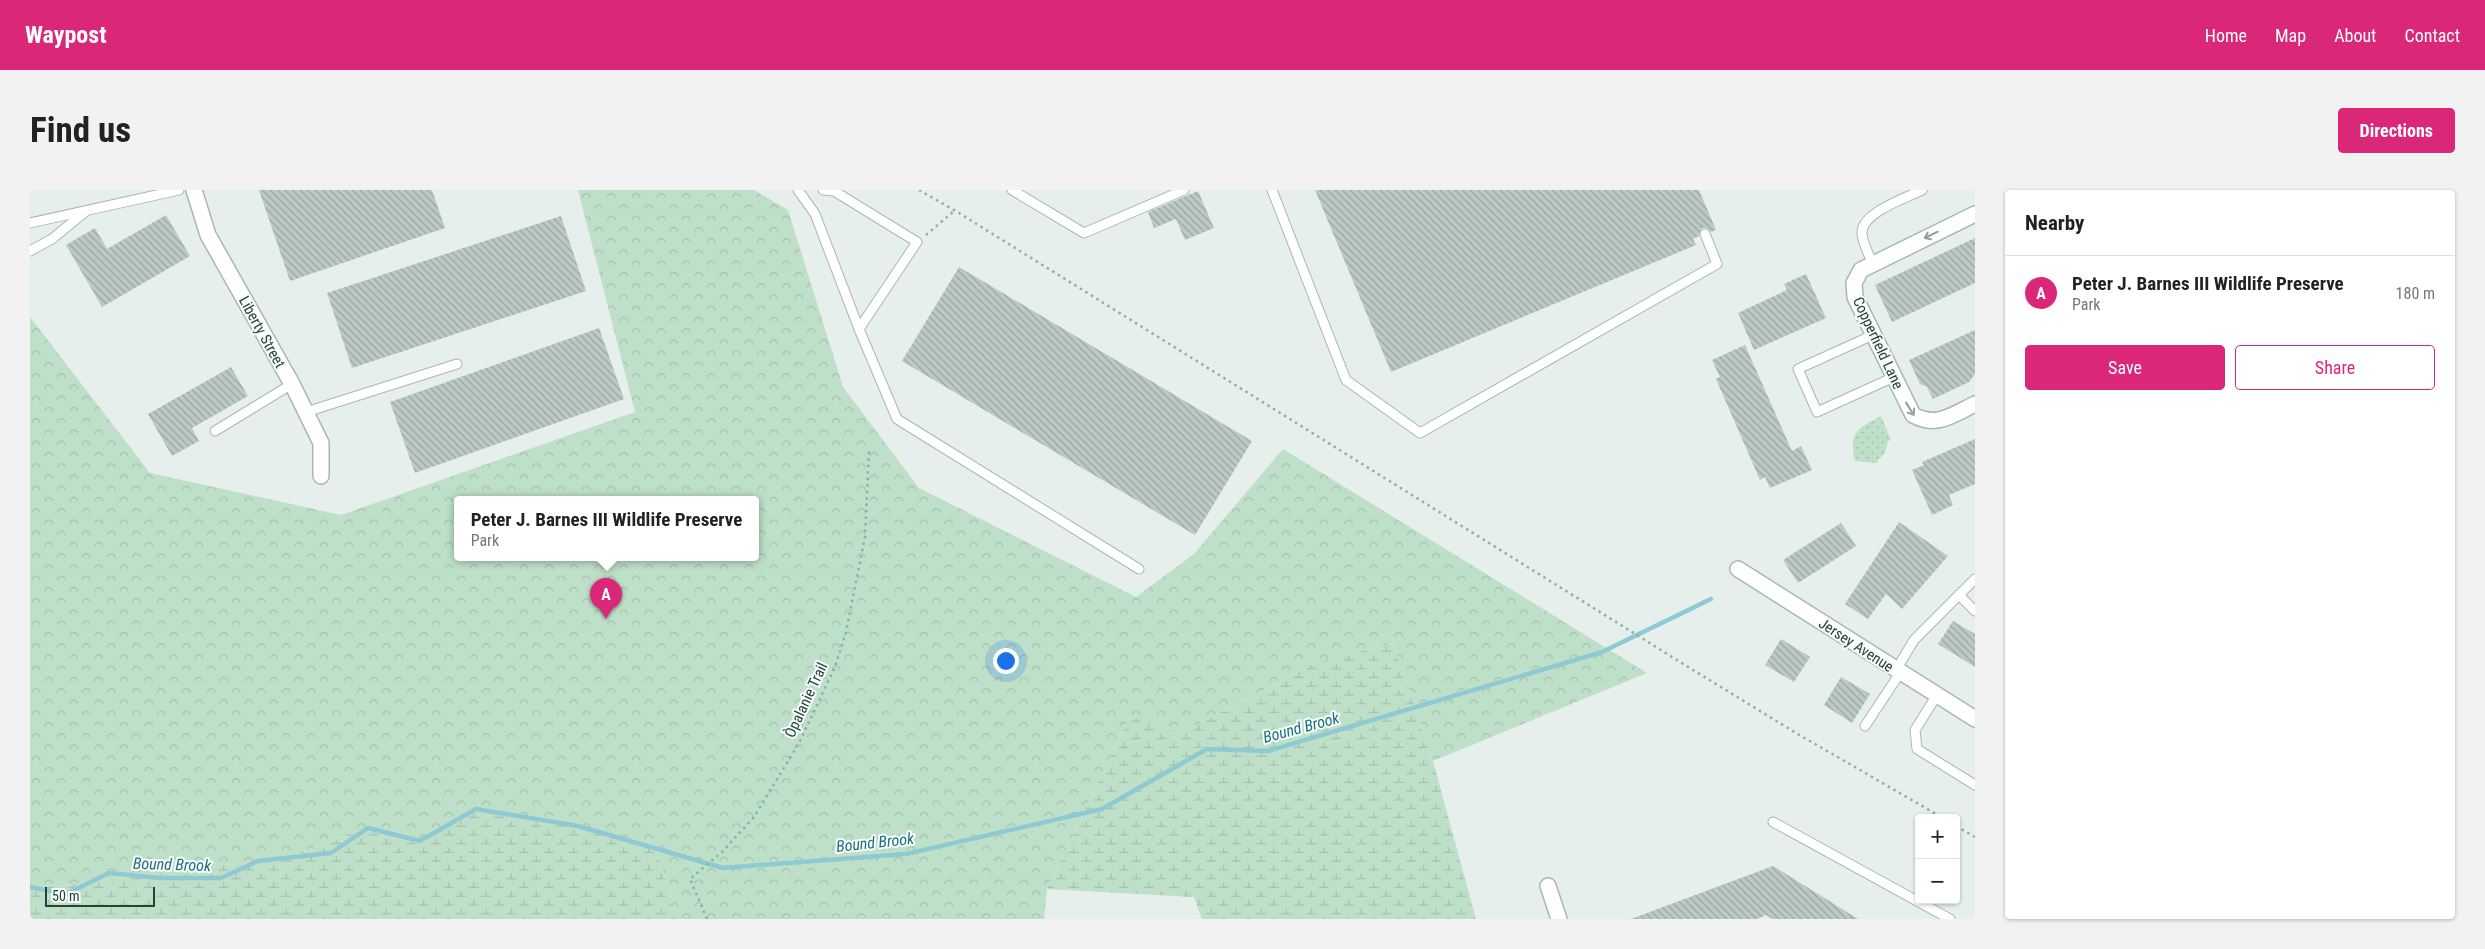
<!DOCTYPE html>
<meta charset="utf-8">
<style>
body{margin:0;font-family:"Roboto Condensed",sans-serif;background:#f2f2f2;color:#222}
.controls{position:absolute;right:15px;bottom:15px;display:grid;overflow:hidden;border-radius:5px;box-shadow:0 1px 4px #0004}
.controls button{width:45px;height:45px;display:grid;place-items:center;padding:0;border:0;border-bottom:1px solid #e0e0e0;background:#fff;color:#222;font:25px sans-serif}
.scale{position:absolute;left:15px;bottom:12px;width:110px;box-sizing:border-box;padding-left:5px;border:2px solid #24423a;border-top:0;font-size:14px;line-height:18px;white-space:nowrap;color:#24423a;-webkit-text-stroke:4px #f7fbf9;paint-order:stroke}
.you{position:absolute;left:975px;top:470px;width:18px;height:18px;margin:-12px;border:4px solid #fff;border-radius:50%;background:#1a73e8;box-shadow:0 0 0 8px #1a73e833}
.badge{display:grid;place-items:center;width:32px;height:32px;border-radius:50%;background:#db2777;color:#fff;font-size:16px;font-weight:700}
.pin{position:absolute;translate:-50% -41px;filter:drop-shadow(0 1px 2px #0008)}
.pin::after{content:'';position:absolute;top:26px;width:18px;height:15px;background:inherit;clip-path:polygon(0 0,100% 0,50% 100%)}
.popup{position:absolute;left:424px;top:306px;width:305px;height:65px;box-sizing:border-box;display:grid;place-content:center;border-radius:5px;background:#fff;filter:drop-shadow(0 1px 4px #0005);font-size:16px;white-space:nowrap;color:#767676}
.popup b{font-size:19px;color:#222}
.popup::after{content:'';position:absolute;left:50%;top:100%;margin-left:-10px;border:10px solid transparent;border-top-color:#fff}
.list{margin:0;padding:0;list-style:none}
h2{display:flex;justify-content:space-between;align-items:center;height:65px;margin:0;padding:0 20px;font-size:21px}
h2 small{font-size:16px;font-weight:400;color:#767676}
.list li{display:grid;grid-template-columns:32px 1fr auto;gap:15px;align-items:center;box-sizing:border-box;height:75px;padding:0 20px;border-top:1px solid #e0e0e0}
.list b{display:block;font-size:19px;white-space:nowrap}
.list p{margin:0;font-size:16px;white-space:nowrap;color:#767676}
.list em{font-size:16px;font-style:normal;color:#767676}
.actions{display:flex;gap:10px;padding:15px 20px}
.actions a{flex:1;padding:11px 0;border:1px solid #db2777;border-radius:5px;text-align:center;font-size:18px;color:#db2777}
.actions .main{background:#db2777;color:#fff}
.map{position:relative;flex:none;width:1945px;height:729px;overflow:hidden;border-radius:5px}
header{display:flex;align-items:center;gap:30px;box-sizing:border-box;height:70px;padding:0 25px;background:#db2777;color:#fff}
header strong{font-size:24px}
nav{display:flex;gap:28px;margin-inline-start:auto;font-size:18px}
.intro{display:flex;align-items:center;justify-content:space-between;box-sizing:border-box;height:120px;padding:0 30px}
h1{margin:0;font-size:35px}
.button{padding:12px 22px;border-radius:5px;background:#db2777;color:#fff;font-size:18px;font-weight:700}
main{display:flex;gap:30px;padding:0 30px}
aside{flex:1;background:#fff;border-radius:5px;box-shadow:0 1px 4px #0004}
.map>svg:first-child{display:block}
</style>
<header>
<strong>Waypost</strong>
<nav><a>Home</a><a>Map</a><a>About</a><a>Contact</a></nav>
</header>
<div class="intro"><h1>Find us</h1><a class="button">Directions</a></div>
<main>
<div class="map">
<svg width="1945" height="729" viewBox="0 0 1945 729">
<defs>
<pattern id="green-dots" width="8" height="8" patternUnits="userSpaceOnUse" patternTransform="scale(1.25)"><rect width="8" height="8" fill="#bfe0c8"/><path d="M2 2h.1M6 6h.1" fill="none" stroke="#a4c1ad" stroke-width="1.8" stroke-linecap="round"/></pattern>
<pattern id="forest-crowns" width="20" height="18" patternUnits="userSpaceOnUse" patternTransform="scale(1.25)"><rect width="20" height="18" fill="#bfe0c8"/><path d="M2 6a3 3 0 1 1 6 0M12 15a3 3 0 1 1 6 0" fill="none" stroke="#a4c1ad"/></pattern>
<pattern id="wetland-marsh" width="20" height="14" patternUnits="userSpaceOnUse" patternTransform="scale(1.25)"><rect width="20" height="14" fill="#bfe0c8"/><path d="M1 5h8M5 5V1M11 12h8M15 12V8" fill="none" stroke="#a4c1ad"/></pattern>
<pattern id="building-back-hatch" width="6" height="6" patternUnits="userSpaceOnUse" patternTransform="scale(1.25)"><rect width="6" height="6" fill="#bbcac4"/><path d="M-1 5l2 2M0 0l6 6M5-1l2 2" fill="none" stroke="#98a6a0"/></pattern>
</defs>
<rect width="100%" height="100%" fill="#e6efeb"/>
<path fill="url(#green-dots)" d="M1851 226 1861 250 1858 251 1855 263 1847 271 1848 273 1825 271C1819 242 1826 239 1851 226Z"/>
<path fill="url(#forest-crowns)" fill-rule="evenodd" d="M548 0H724L758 20 813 197 889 298 1106 407 1164 364 1253 259 1617 483 1403 571 1363 453 1290 471 1151 543 1100 527 1017 699 1014 729H649L626 660 446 619 390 651 338 638 255 668 0 699V127L120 283 311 325 605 222ZM427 310H725V368H427Z"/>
<g fill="url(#wetland-marsh)">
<polygon points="1363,453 1403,571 1446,729 1172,729 1164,707 1017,699 1100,527 1151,543 1290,471"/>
<polygon points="446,619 548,636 626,660 649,729 0,729 0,699 255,668 338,638 390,651"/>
</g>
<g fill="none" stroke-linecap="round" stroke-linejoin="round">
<polyline stroke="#8ec9d4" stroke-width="4.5" points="0,697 36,704 79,683 129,688 191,688 228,671 301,663 338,638 390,651 446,619 548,636 693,678 876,664 1072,619 1177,559 1238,561 1572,462 1681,409"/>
</g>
<g fill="url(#building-back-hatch)">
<polygon points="229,0 402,0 415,38 260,91"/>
<polygon points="1285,0 1669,0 1686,40 1681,42 1676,38 1672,38 1669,46 1663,49 1666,55 1361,182"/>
<polygon points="1168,1 1184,38 1155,50 1146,29 1124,38 1118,22"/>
<polygon points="136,25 160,66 72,117 36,55 65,38 77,59"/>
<polygon points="531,26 556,101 322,178 297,103"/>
<polygon points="1945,48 1945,93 1862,132 1845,95"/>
<polygon points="929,77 1222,251 1165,345 872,171"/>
<polygon points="1776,84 1796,128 1724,160 1708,123 1757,100 1754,94"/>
<polygon points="569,138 594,209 385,283 360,212"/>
<polygon points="1945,140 1945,184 1939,192 1903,209 1897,197 1890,194 1879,170"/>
<polygon points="1715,155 1762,261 1771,256 1782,280 1740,298 1735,287 1730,290 1686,189 1690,187 1682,170"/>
<polygon points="201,177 218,206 162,238 169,251 142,266 118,224"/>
<polygon points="1945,249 1945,294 1919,305 1923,315 1902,325 1882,280 1894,275 1892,272"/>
<polygon points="1869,332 1918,366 1872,419 1856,404 1838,429 1815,414"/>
<polygon points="1811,333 1826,356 1768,393 1753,370"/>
<polygon points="1923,431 1945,444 1945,477 1908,454"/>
<polygon points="1751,449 1780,467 1764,492 1735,475"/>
<polygon points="1811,487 1840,504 1822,533 1794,515"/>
<polygon points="1743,676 1828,729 1742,729 1736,725 1727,729 1601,729"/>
</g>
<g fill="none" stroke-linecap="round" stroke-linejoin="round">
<g stroke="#a8b8b2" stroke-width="11">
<g id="lane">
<polyline points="768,0 785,24 829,139"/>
<polyline points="793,0 804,1 887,52 829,139 867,229 1109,379"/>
<polyline points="982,0 1054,43 1154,0"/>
<polyline points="1242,0 1316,190 1390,243 1687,74 1675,44"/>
<polyline points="0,33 149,0"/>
<polyline points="0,61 22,49 55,22"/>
<path d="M1843 74C1839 65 1833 54 1832 44 1830 23 1876 8 1892 0"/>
<polyline points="1843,145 1768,179 1787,222 1864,187"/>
<polyline points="276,222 427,174"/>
<polyline points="185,241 262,194"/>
<polyline points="1929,405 1945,421"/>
<polyline points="1866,480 1884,450 1945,389"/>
<polyline points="1907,505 1885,540 1887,559 1945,595"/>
<polyline points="1835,536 1870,483"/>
<polyline points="1743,632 1920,729"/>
</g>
</g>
<g stroke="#a8b8b2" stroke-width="18">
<g id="street">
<polyline points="164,0 178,45 262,194 291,253 291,286"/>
<path d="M1945 24 1831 80 1824 93 1825 107 1883 225C1907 238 1922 225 1945 214"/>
<polyline points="1708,379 1945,529"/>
<polyline points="1518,696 1529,729"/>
</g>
</g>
<g stroke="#86b3a5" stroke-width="2.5" stroke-dasharray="2.5 4" stroke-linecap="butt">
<polyline points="889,0 929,23 1655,475 1766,543 1913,628"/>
<polyline points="896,45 924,21"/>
<polyline points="1926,636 1945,647"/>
<polyline points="677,729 660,689 692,662 724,627 769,553 805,477 816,442 835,347 839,261"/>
</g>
<use href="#lane" stroke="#fff" stroke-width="9"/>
<use href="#street" stroke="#fff" stroke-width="15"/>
</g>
<defs><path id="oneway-shaft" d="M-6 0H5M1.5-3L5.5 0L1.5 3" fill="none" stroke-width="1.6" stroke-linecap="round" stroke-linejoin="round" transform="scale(1.25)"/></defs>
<g stroke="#92a09c">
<use href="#oneway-shaft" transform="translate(1901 45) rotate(154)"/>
<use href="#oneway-shaft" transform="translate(1880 219) rotate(58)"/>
</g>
<g text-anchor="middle" stroke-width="4" stroke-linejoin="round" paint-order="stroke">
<g font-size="15" fill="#24423a" stroke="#f7fbf9">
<text transform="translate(232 142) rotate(61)" y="5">Liberty Street</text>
<text transform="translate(1848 153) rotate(65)" y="5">Copperfield Lane</text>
<text transform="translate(1826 455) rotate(33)" y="5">Jersey Avenue</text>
<text transform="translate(776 510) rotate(-65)" y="5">Òpalanie Trail</text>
</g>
<g font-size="16" font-style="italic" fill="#1c6f80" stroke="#f7fbf9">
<text transform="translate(1271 537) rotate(-15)" y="6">Bound Brook</text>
<text transform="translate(845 652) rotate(-6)" y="6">Bound Brook</text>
<text transform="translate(142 674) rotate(2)" y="6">Bound Brook</text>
</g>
</g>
</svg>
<div class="controls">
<button>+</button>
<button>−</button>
</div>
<div class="scale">50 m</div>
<div class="you"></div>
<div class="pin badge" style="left:576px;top:429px">A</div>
<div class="popup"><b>Peter J. Barnes III Wildlife Preserve</b>Park</div>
</div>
<aside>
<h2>Nearby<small></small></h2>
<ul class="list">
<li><span class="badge">A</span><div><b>Peter J. Barnes III Wildlife Preserve</b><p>Park</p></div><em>180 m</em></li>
</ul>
<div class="actions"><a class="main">Save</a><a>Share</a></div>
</aside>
</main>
